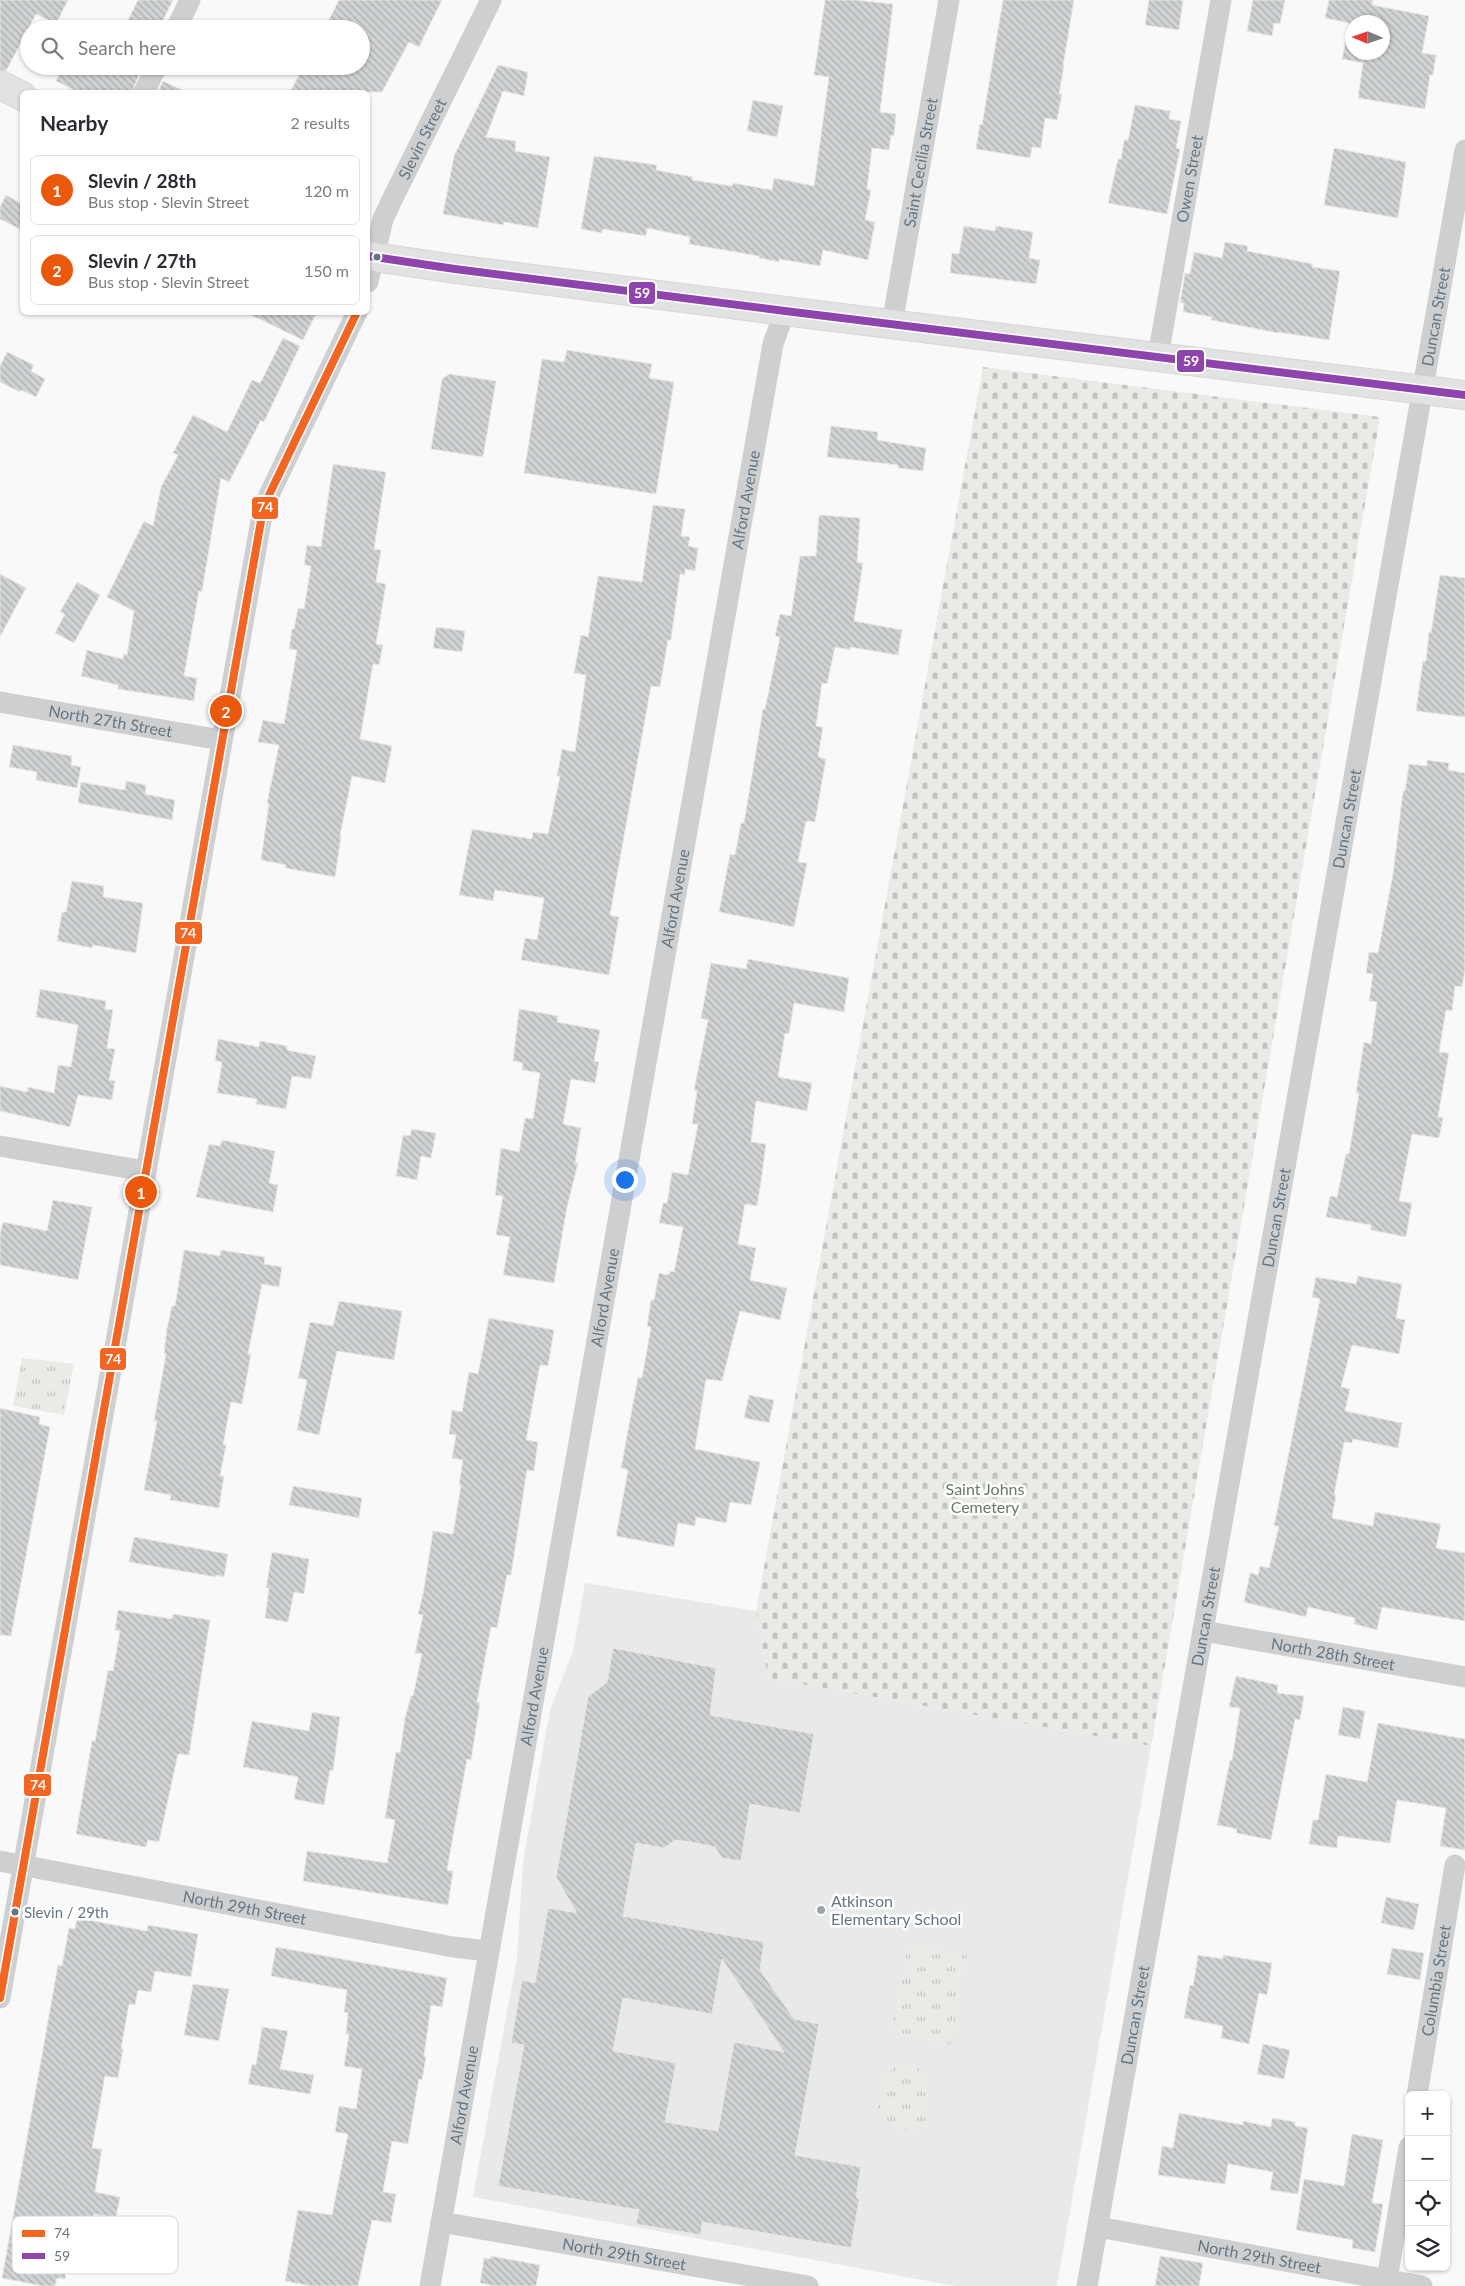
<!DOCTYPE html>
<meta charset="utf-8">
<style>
body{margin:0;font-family:Lato,sans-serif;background:#f2f2f3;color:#2b2b33}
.controls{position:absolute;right:15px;bottom:15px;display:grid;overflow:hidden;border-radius:8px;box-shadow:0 1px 4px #0004}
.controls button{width:45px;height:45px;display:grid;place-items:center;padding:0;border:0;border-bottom:1px solid #e1e1e2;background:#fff;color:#2b2b33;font:25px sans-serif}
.compass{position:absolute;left:1345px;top:15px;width:45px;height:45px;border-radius:50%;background:#fff;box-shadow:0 1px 4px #0004;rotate:272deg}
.you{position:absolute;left:624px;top:1179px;width:18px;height:18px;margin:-12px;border:4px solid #fff;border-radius:50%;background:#1a73e8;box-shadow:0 0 0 8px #1a73e833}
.badge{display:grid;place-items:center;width:32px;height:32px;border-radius:50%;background:#ea580c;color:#fff;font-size:16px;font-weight:700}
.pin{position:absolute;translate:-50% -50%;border:2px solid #fff;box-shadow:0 1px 5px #0006}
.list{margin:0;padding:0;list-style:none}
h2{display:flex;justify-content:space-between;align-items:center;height:65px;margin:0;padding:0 20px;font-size:21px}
h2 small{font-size:16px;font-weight:400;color:#7c7c81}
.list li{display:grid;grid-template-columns:32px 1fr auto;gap:15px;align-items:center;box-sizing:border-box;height:70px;margin:0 10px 10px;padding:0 10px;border:1px solid #e1e1e2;border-radius:8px}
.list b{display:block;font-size:19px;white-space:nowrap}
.list p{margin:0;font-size:16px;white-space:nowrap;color:#7c7c81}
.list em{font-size:16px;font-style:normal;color:#7c7c81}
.icon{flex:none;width:28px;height:28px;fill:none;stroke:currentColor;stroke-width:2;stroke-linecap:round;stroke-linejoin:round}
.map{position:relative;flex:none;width:1465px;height:2286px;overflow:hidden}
.search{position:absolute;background:#fff;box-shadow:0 1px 4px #0004;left:20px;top:20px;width:350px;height:55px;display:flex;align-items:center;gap:12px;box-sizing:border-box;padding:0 18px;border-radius:28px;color:#7c7c81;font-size:19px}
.panel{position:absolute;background:#fff;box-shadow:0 1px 4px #0004;left:20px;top:90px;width:350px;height:225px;border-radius:8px}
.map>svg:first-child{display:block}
</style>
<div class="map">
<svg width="1465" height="2286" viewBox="0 0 1465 2286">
<defs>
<pattern id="grass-tufts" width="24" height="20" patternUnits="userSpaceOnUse" patternTransform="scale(1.25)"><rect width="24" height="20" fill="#e8ebe6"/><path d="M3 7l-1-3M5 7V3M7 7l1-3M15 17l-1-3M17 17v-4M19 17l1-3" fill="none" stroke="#c0c3c0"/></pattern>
<pattern id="cemetery-stones" width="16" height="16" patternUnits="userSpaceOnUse" patternTransform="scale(1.25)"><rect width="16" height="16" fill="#e8ebe6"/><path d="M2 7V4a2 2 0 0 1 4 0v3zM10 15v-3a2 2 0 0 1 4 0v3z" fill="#c0c3c0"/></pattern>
<pattern id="building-back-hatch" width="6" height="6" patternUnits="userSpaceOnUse" patternTransform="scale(1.25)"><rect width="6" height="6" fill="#d0d2d3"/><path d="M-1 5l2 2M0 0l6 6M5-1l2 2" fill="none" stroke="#acafb1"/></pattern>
</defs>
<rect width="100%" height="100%" fill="#f9f9f9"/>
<polygon fill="#e8e9e9" points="585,1583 756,1611 768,1678 1151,1746 1057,2286 955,2286 473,2197 517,1958 523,1862 550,1710 573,1651"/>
<g fill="url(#grass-tufts)">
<polygon points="22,1358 74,1364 64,1415 13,1406"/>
<polygon points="908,1944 967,1955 951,2045 891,2034"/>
<path d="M900 2062 912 2063C932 2077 929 2106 927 2127L921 2130H893L877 2113 883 2078Z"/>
</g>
<polygon fill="url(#cemetery-stones)" points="983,367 1380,417 1151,1746 768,1678 756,1611"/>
<g fill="url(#building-back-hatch)" stroke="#e8e8e8" fill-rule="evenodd">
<polygon points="0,0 68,0 56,24 36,14 6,71 0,70"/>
<polygon points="138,0 173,0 159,29 147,29 128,20"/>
<polygon points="339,0 442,0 419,47 409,42 382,92 290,92 304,66 361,66 361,29 324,29"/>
<polygon points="825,0 855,0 893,4 880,112 896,114 894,136 891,135 889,150 872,148 867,189 871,190 865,220 875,222 868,260 823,250 820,266 779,259 779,262 759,258 759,256 689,244 690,237 647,228 646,236 603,229 602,233 581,229 594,156 657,165 656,170 693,177 692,180 732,186 733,183 772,190 774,178 814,186 829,77 814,75"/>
<polygon points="1003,0 1074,0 1063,66 1064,66 1059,94 1062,94 1057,120 1045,118 1041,148 1032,147 1030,158 976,149 980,124 982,125"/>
<polygon points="1149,0 1183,0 1179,30 1145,25"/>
<polygon points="1253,0 1285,0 1280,24 1274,23 1272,36 1247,31"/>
<path d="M1329 0H1373L1372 5 1429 16 1422 53 1436 55 1433 75H1430L1425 109 1358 98 1363 63 1342 59 1349 23 1325 18ZM1352 22H1382V52H1352Z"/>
<polygon points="498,65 528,72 524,96 503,91 486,137 516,141 515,151 550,157 538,228 504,222 503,225 443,214 454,156"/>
<polygon points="63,66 134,66 141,70 132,92 78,92 56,81"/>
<polygon points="163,81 186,92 158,92"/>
<polygon points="753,100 783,106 777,137 747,131"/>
<polygon points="1135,105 1170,111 1169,119 1181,121 1176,148 1180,149 1167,214 1108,203 1118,159 1121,159 1124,140 1128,140"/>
<polygon points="1334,148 1406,162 1398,218 1324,205"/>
<polygon points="6,195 22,204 22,230 0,219 0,207"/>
<polygon points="964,226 995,231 996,226 1033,232 1029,258 1040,260 1036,284 950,273 952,253 959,254"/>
<polygon points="1225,242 1248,246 1247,251 1313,264 1312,267 1340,271 1329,340 1278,332 1278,333 1211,320 1212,317 1183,312 1184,303 1180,303 1185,273 1190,274 1194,252 1222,258"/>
<polygon points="245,312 317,312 303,340"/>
<polygon points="283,338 300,346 264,422 261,420 229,482 221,478 202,591 199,591 184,676 197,678 194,701 118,689 118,685 81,676 87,650 123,659 124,654 127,655 134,611 107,597 144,521 153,526 161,487 178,455 173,453 193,415 227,432 252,380 260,383"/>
<polygon points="567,350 652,364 649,378 674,382 656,494 524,473 542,359 564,362"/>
<polygon points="7,352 34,365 31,371 45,379 36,397 21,390 20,392 0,382 0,366"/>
<polygon points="449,374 496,381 483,457 431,449 442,379"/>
<polygon points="831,426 878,432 877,440 926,448 923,471 898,468 898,465 827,457"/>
<polygon points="333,464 386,472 374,549 381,550 376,582 386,584 376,644 383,645 379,665 373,664 360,739 392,746 385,783 352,776 340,836 341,836 335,877 285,868 286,865 261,860 269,803 267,803 279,745 258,742 263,720 284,724 297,650 289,649 292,629 294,629 298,608 304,609 311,566 304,565 307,545 321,547"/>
<polygon points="653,505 685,509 681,536 690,537 688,546 698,548 695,571 685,569 685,575 680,574 671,640 668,640 660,687 651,686 610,915 619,917 609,975 521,960 525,938 537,940 544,898 495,890 493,901 459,895 472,829 532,839 533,832 548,834 560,776 557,776 562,749 575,752 586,675 574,673 581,635 588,637 598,576 642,582"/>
<polygon points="819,515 860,518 857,562 863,563 854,621 902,630 898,655 850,647 850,650 835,647 827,684 822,683 816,726 823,727 818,757 826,759 815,822 806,821 798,862 807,863 794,927 719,912 730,854 735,855 741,823 744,823 763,709 765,709 780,637 775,636 780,614 791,616 800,556 816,556"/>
<polygon points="0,574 26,588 0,637"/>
<polygon points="1440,575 1465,578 1465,717 1416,711 1423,661 1426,661 1429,632 1431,633"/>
<polygon points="77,582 100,595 74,643 55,633 65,614 60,612"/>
<polygon points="436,627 465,631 462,652 433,648"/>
<polygon points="13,745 72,756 71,765 81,767 77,788 36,780 37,772 9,767"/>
<polygon points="1427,760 1449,763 1448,770 1465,773 1465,970 1462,987 1455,986 1452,1011 1446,1010 1439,1052 1449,1053 1438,1117 1443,1118 1439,1138 1412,1134 1399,1201 1412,1203 1406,1237 1371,1230 1371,1225 1326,1217 1330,1196 1337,1197 1346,1154 1349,1154 1359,1093 1356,1093 1364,1042 1371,1044 1377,1002 1369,1001 1373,974 1366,973 1369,952 1378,953 1393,874 1403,791 1405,791 1409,764 1427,766"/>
<polygon points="126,781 146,785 145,794 175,800 172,820 78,803 81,782 125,790"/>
<polygon points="72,881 104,886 103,897 143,903 136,953 93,945 92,948 57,941 62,912 66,912"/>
<polygon points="748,959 849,978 844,1012 794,1003 789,1034 785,1033 778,1077 812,1083 807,1111 756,1101 751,1142 766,1144 762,1175 757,1206 745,1204 738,1244 756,1248 750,1280 787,1288 780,1320 740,1311 722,1381 706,1379 695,1449 760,1462 751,1505 730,1502 726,1523 696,1517 695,1526 678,1523 674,1547 616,1536 628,1470 621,1468 638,1377 642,1378 651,1327 647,1326 651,1300 654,1300 659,1273 669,1275 670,1271 674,1272 683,1227 659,1223 663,1203 667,1203 672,1172 688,1175 698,1124 692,1124 697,1091 694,1090 708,1020 701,1018 711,963 746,969"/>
<polygon points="40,989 106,1001 105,1009 113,1010 107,1048 115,1049 109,1080 115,1081 112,1100 78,1095 70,1127 0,1111 0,1086 27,1092 28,1087 54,1093 58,1065 71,1067 78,1025 36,1017"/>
<polygon points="519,1009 558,1016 557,1022 600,1030 594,1061 599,1062 595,1083 571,1079 563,1124 581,1128 575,1163 578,1163 567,1207 554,1283 503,1275 510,1237 496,1235 503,1196 495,1195 501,1148 519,1152 525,1118 533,1119 540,1073 522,1070 523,1063 513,1061"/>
<polygon points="218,1039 259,1047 260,1041 287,1046 287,1050 316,1056 311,1079 292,1076 286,1109 256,1104 257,1099 217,1093 222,1062 215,1061"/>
<polygon points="412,1129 436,1133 431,1158 421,1156 417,1180 396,1176 403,1135 410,1136"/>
<polygon points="222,1140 275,1151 269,1183 278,1185 273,1212 196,1197 209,1144 220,1146"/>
<polygon points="53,1200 92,1207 78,1280 0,1265 0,1234 3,1222 47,1231"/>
<polygon points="184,1250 220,1256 221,1250 265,1257 264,1264 282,1267 279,1287 262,1284 248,1354 251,1354 242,1404 231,1402 223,1445 226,1445 220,1476 224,1476 219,1508 170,1500 171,1495 144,1490 157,1421 154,1421 166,1354 164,1353 167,1328 172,1306 175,1306"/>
<polygon points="1358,1276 1402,1284 1396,1318 1405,1320 1399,1354 1352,1345 1341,1387 1350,1389 1345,1411 1402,1423 1398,1448 1353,1439 1352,1443 1344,1442 1334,1495 1336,1495 1332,1518 1373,1526 1375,1512 1441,1524 1436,1548 1465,1553 1465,1621 1382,1607 1377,1630 1354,1624 1355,1618 1308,1607 1306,1617 1244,1602 1250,1573 1258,1575 1260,1566 1269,1568 1279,1526 1274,1526 1320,1299 1312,1297 1316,1277 1356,1284"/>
<polygon points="339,1301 402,1311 394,1360 337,1351 319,1435 297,1430 307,1380 298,1378 310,1322 333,1326"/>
<polygon points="489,1318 554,1330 548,1366 540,1365 526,1440 538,1442 534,1471 527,1470 511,1575 507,1575 497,1628 491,1627 477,1702 480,1703 471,1760 467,1759 447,1870 453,1871 448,1905 303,1881 307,1851 387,1863 395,1820 385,1818 396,1752 400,1753 405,1718 411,1696 413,1696 422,1654 415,1653 423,1615 418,1614 423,1594 433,1531 453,1534 461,1485 459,1485 463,1460 452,1458 456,1435 449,1434 452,1410 462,1412 469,1372 478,1374"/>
<polygon points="749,1395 774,1400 769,1423 744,1418"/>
<polygon points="0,1408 40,1417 39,1424 50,1427 11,1636 0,1635"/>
<polygon points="293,1486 362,1498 359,1518 289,1505"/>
<polygon points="134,1537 228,1554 224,1577 216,1575 216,1577 129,1562"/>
<polygon points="272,1552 309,1559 304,1594 294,1592 288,1622 265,1618 269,1588 266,1588"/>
<polygon points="118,1610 172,1619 173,1614 210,1620 189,1755 178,1754 159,1842 148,1840 146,1847 76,1834 92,1741 95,1741 108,1670 113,1671 120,1631 115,1630"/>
<path d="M613 1648 716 1668 710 1715 814 1734 800 1813 750 1804 741 1861 722 1858 715 1847 691 1842 675 1840 664 1848 636 1843 623 1916 764 1942 760 1970 794 2019 819 2024 795 2155 861 2167 856 2197 859 2200 851 2248 702 2222 701 2235 636 2224 639 2210 498 2186 524 2045 511 2043 522 1980 535 1983 548 1908 577 1913 556 1877 588 1697 607 1682ZM722 1959 784 2052 734 2042 718 2131 665 2122 676 2063 613 2051 623 1998 712 2014Z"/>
<polygon points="1236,1676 1278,1685 1277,1693 1304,1696 1300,1720 1295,1719 1271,1840 1236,1833 1237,1829 1217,1825 1230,1760 1232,1760 1240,1708 1229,1707"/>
<polygon points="1343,1707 1365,1711 1360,1739 1338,1735"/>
<polygon points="312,1712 340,1717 333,1771 330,1770 324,1805 294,1799 298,1777 243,1767 252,1721 309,1731"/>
<polygon points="1378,1723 1465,1739 1465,1850 1440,1846 1446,1808 1397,1800 1390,1843 1338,1836 1337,1848 1309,1844 1313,1820 1318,1820 1326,1774 1367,1782"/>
<polygon points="1386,1897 1419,1904 1414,1930 1381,1923"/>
<polygon points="77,1918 147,1931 148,1925 198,1934 191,1977 155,1971 151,1992 138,1990 135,2005 129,2004 121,2049 123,2049 118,2078 105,2076 92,2148 102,2149 95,2192 120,2197 116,2218 94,2214 86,2269 67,2266 65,2279 57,2278 55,2286 42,2286 2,2278 58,1965 62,1966 69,1928 75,1929"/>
<polygon points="276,1947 447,1978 442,2007 431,2005 424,2056 426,2057 422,2080 419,2079 408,2144 392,2141 383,2192 396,2194 391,2223 372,2220 358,2286 311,2286 285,2281 298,2210 332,2215 348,2134 335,2132 339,2106 356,2109 362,2069 344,2066 349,2034 346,2034 348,2013 344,2012 347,1990 271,1976"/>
<polygon points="1392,1948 1424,1953 1420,1980 1387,1974"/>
<polygon points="1198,1955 1223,1959 1223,1955 1272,1963 1267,1995 1259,1993 1249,2044 1221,2038 1223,2026 1184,2018 1190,1985 1193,1986"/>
<polygon points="193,1984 229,1989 219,2041 184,2035"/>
<polygon points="262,2027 288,2031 280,2069 314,2075 310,2094 248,2084 252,2064 256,2065"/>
<polygon points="1263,2044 1290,2050 1284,2079 1257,2074"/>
<polygon points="1179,2113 1243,2125 1243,2121 1271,2127 1272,2118 1295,2122 1295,2126 1308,2128 1298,2194 1270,2190 1273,2172 1228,2164 1225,2184 1158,2175 1162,2146 1173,2148"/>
<polygon points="1352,2134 1383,2140 1372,2203 1383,2204 1375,2252 1352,2248 1353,2240 1296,2230 1304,2179 1344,2186"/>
<polygon points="491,2256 540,2265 536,2286 495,2286 480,2283 484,2258 490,2259"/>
<polygon points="1160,2256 1203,2263 1199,2286 1155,2286"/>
</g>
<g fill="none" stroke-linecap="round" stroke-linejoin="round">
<g stroke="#d5d6d7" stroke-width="30">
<g id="secondary">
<polyline points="0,85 22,96"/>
<polyline points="368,256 455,269 785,311 1465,395"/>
</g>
</g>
<g stroke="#cecfd0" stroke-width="21">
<polyline points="176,29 190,0"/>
<polyline points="144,92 157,66"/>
<path id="s1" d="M368 282 383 219 390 204 491 0"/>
<path id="s2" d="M892 324 949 0"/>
<path id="s3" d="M1158 356 1221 0"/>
<path id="s4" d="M0 702 221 740"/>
<polyline points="0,1146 145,1171"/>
<path id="s5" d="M1203 1631 1465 1677"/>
<path id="s6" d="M0 1861 453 1947 488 1951"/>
<polyline points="0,1998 261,521 269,495 357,312"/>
<path id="s7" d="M1417 2095 1455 1865"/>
<path id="s8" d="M441 2222 808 2286"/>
<path id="s9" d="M1098 2227 1422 2286"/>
<path id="s10" d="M430 2286 773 344 785 311"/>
<path id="s11" d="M1087 2286 1465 150"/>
<polyline points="1386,2286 1409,2147"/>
</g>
<use href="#secondary" stroke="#e1e2e2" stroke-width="28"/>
<g stroke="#fff" stroke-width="11">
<polyline id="bus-1" points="0,1998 261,521 269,495 357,312"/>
</g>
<g stroke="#fff" stroke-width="11">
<polyline id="bus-2" points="368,256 455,269 785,311 1465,395"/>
</g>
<use href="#bus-1" stroke="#f26522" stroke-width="8"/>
<use href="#bus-2" stroke="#8e44ad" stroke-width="8"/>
</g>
<g fill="#657683" stroke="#fff" stroke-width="2">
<circle cx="377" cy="257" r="4.5"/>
<circle cx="15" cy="1912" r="4.5"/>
</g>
<circle fill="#99a4ac" stroke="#fff" stroke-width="2" cx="821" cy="1910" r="5"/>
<g text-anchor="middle" stroke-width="5" stroke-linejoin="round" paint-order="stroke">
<g font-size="15" fill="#657683" stroke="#fff" text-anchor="start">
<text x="24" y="1918">Slevin / 29th</text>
</g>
<g font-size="16" fill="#657683" stroke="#fff">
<text dy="6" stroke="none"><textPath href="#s1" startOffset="154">Slevin Street</textPath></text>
<text dy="6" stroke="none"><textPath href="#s2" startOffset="164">Saint Cecilia Street</textPath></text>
<text dy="6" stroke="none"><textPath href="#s3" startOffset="180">Owen Street</textPath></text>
<text dy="6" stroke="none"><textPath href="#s11" startOffset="2000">Duncan Street</textPath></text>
<text dy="6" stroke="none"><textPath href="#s10" startOffset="1814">Alford Avenue</textPath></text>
<text dy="6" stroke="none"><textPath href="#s4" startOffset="112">North 27th Street</textPath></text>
<text dy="6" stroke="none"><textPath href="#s11" startOffset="1490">Duncan Street</textPath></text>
<text dy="6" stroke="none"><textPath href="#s10" startOffset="1409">Alford Avenue</textPath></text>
<text dy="6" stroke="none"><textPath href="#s11" startOffset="1085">Duncan Street</textPath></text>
<text dy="6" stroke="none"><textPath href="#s10" startOffset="1004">Alford Avenue</textPath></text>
<text dy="6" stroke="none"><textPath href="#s11" startOffset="680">Duncan Street</textPath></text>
<text dy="6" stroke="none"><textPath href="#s5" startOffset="132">North 28th Street</textPath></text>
<text dy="6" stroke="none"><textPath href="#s10" startOffset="599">Alford Avenue</textPath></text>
<text dy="6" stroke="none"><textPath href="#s6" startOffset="249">North 29th Street</textPath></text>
<text dy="6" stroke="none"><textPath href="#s7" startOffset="116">Columbia Street</textPath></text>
<text dy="6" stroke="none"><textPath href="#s11" startOffset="275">Duncan Street</textPath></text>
<text dy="6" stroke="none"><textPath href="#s10" startOffset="194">Alford Avenue</textPath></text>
<text dy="6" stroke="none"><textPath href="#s8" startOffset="186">North 29th Street</textPath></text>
<text dy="6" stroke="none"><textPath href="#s9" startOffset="164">North 29th Street</textPath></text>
</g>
<g font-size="16" fill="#687a64" stroke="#fff">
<text x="985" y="1495">Saint Johns<tspan x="985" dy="18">Cemetery</tspan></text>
</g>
<g font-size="16" fill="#657683" stroke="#fff" text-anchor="start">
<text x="831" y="1907">Atkinson<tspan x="831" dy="18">Elementary School</tspan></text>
</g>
</g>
<rect x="12" y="2216" width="166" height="58" rx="8" fill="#fff" stroke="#d1d6da" stroke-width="1"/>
<rect x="22" y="2230" width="23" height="7" fill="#f26522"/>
<rect x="22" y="2253" width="23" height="6" fill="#8e44ad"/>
<g font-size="14" fill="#657683">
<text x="54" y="2238">74</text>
<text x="54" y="2261">59</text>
</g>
<g stroke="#fff" stroke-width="2">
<rect x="628" y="281" width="28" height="24" rx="5" fill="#8e44ad"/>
<rect x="1176" y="349" width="29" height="24" rx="5" fill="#8e44ad"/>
<rect x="251" y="496" width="28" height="24" rx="5" fill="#f26522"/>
<rect x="174" y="921" width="29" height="24" rx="5" fill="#f26522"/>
<rect x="99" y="1347" width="28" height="24" rx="5" fill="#f26522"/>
<rect x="23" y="1773" width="29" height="24" rx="5" fill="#f26522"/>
</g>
<g font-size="14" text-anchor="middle" font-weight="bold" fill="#fff">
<text x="642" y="298">59</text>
<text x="1191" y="366">59</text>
<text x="265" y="512">74</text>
<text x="188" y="938">74</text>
<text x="113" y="1364">74</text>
<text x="38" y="1790">74</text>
</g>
</svg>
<div class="controls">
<button>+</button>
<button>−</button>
<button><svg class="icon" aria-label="locate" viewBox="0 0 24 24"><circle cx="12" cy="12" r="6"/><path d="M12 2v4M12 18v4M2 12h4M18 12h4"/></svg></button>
<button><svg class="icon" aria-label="layers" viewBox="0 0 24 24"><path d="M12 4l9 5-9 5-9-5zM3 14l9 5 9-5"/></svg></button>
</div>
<svg class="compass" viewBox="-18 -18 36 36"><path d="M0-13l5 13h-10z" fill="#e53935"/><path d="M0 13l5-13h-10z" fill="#7c7c81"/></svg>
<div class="you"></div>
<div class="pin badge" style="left:141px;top:1192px">1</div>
<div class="pin badge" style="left:226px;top:711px">2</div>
<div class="search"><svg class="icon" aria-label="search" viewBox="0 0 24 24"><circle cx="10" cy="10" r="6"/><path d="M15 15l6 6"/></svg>Search here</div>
<section class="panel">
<h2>Nearby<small>2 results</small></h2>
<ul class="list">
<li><span class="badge">1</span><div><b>Slevin / 28th</b><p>Bus stop · Slevin Street</p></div><em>120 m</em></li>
<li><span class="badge">2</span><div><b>Slevin / 27th</b><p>Bus stop · Slevin Street</p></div><em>150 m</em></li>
</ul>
</section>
</div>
